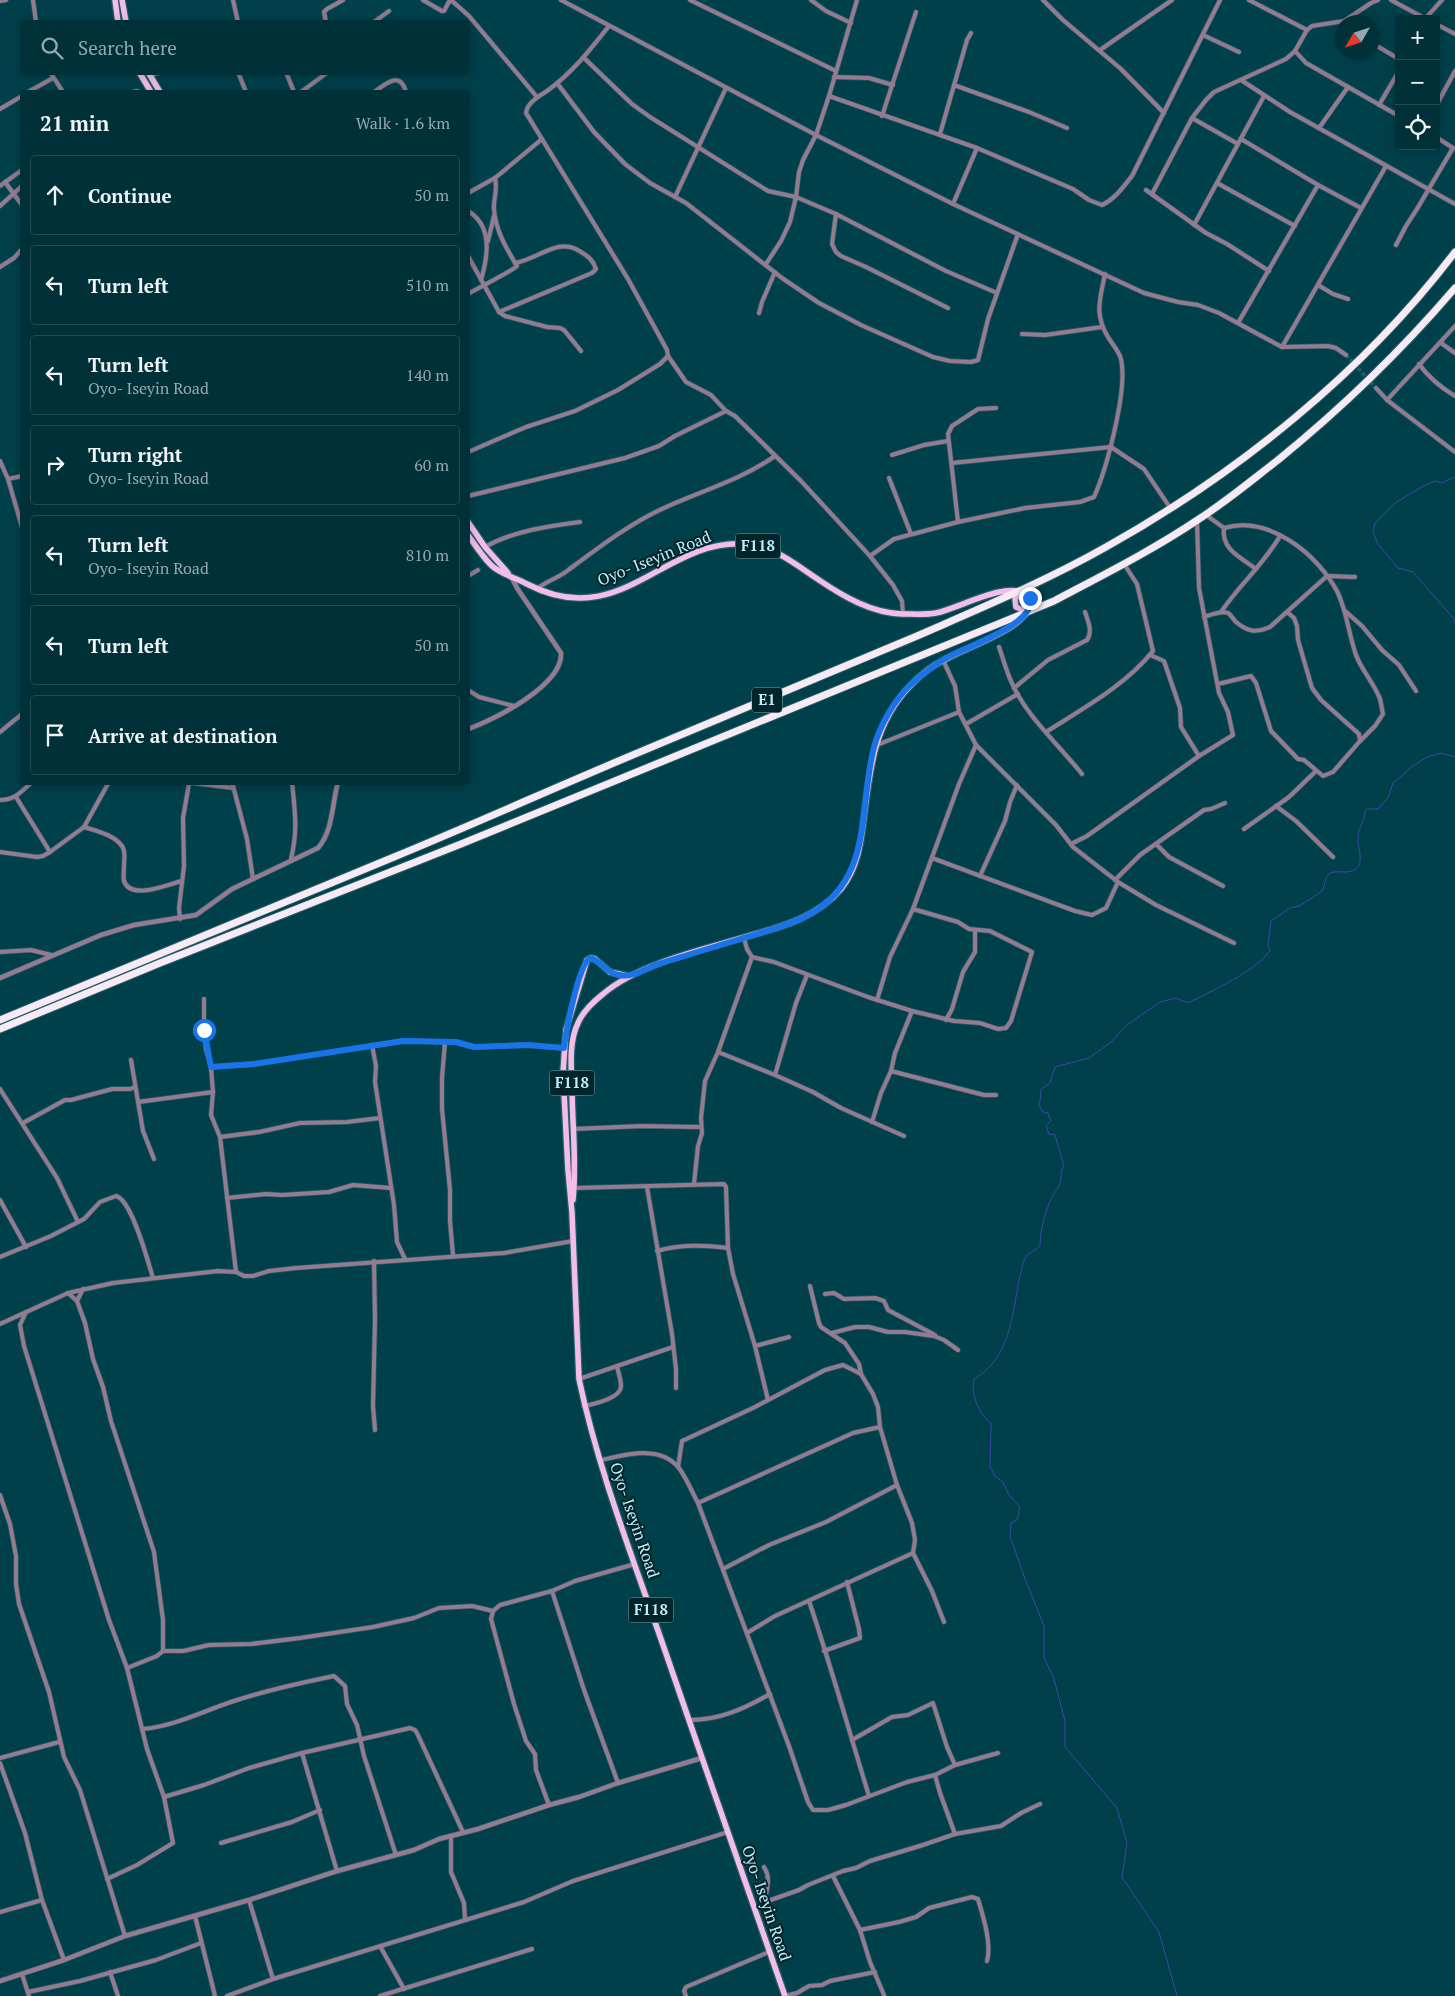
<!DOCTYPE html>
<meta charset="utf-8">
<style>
body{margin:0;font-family:"PT Serif",serif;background:#0e3c43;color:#f1f3f6}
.controls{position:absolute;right:15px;top:15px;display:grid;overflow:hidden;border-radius:5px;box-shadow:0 2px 12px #0003}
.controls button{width:45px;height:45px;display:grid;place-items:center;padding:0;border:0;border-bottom:1px solid #224b53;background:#003038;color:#f1f3f6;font:25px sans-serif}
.compass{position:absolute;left:1335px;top:15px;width:45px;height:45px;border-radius:50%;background:#003038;box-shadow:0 2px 12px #0003;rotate:231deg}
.stop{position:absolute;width:15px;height:15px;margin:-11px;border:4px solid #1a73e8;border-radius:50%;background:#fff}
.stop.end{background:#1a73e8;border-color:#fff;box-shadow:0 1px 5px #0008}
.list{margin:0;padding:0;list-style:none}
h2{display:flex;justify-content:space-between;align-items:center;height:65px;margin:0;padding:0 20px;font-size:21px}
h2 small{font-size:16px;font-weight:400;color:#95a9ae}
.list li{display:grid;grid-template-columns:32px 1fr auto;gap:15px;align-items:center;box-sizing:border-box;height:80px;margin:0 10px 10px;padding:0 10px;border:1px solid #224b53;border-radius:5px}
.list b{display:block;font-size:19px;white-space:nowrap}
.list p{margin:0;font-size:16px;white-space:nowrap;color:#95a9ae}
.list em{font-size:16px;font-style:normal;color:#95a9ae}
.icon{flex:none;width:28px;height:28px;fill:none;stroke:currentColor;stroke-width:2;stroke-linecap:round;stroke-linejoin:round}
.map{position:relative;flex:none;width:1455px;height:1996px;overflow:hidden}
.search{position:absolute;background:#003038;box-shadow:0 2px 12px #0003;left:20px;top:20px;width:450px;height:55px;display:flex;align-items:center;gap:12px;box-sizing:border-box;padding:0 18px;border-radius:5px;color:#95a9ae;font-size:19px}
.panel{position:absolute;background:#003038;box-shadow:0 2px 12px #0003;left:20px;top:90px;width:450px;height:695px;border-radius:5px}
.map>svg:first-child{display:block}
</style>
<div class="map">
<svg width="1455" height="1996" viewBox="0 0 1455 1996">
<rect width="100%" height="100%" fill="#00404b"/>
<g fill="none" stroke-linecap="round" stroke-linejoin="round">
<g stroke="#3e47a8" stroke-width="1">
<polyline points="1455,477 1442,483 1435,481 1425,485 1395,503 1375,523 1373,532 1378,544 1398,568 1413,572 1454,619 1455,623"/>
<path d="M1177 1996 1159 1932 1122 1877 1127 1843 1117 1808 1065 1747V1721L1054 1679 1044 1657V1626L1025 1579 1010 1536 1011 1523 1017 1520 1020 1507 1009 1495 1003 1482 995 1476 990 1467 991 1424C989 1420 985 1419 983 1415 976 1405 971 1391 974 1379 1010 1358 1012 1317 1019 1280 1021 1274 1022 1264 1025 1258 1028 1253 1036 1250 1040 1246 1040 1230 1045 1213 1051 1199 1057 1186 1062 1189 1061 1171L1064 1166 1055 1135 1049 1134 1046 1126 1051 1121 1048 1113 1043 1112 1039 1105 1041 1096 1040 1090 1050 1083 1055 1067 1089 1058 1110 1043 1127 1025 1160 1002 1176 998 1188 1003C1211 991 1257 971 1270 950L1268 945 1271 921 1290 908 1299 906 1318 894 1323 890 1326 878 1330 873C1336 871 1340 872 1346 872 1369 870 1357 850 1358 837 1358 827 1365 822 1365 811L1367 809H1378L1388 798 1393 783 1413 766 1427 757 1441 753 1455 757"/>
</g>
<polyline stroke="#1d5a65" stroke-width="4" stroke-dasharray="4 2" stroke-linecap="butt" points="1346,355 1376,388"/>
<g stroke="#225f6a" stroke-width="5.5">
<g id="minor">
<polyline points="33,0 36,22"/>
<polyline points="233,0 238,22"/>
<polyline points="423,0 442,11 444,11 450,0"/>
<polyline points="451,0 469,16 537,97"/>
<polyline points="561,0 816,135 953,204 1144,293 1178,302 1198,305 1219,313 1282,347 1328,346 1336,348 1346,355"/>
<polyline points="690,0 836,71"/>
<polyline points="811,0 826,11 851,23"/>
<polyline points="1043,0 1063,20 1121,69 1164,113"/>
<polyline points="1249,0 1307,30"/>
<polyline points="1391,0 1426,19"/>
<polyline points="0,1 6,0"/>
<polyline points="1425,19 1442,0"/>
<polyline points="326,22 324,12 327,9 343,0"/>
<polyline points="374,22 389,11"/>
<polyline points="1436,24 1455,34"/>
<polyline points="1203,35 1239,52"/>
<polyline points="1372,43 1399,59"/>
<polyline points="1100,50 1172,0"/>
<polyline points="1295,51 1306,63 1399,116"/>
<polyline points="584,58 632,104 650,117 768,191 796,197 836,214 946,271 997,293"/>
<polyline points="50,72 63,92"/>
<polyline points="238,72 246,92"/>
<polyline points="286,72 294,92"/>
<polyline points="150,76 160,72"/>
<polyline points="834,77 869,78 893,85"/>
<polyline points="1241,80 1290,112 1455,204"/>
<polyline points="557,83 594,132 625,164 650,183 686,203 782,278 819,303 861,325 933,357 950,361 971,362 978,360 988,319 1018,234"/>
<polyline points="954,85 1029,112 1067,128"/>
<polyline points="28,92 53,78"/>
<polyline points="133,92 137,91 139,92"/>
<polyline points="301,92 328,72"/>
<path d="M374 92C386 84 400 70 406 92"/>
<path d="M829 96 977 148 1073 189 1089 200 1102 205C1115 199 1123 187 1132 176L1220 0"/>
<polyline points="1379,105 1399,71"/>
<polyline points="1436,106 1455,71"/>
<polyline points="0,109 22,96"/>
<polyline points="882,116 916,12"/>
<polyline points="1192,118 1238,144"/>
<polyline points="1319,128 1348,87"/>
<polyline points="940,134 967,40 971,33"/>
<polyline points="1436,137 1453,148"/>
<polyline points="1241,139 1318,185 1361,208"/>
<polyline points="5,182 22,205"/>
<polyline points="1217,183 1295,226"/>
<polyline points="0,186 22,170"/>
<polyline points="1146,190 1206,233 1227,244 1269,271"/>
<polyline points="468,193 495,178 542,139"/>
<polyline points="1152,194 1192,118 1206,100 1214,92 1286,59 1295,51 1307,30 1312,26 1344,21 1371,3 1378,0"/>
<polyline points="675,197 726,88"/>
<polyline points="953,204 977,148"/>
<polyline points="0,206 22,186"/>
<path d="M468 211C493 226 488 256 481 280"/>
<polyline points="836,214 832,244 836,252 841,256 866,267 948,308"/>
<polyline points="1194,225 1264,96"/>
<polyline points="488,241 494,216"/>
<polyline points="1396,245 1406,226 1417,209 1453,148"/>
<polyline points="468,256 499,312 505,316 547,327 560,328 564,330 581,351"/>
<polyline points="766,264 781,241 790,222 796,197 799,172 803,160 816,135 829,96 857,0"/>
<polyline points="0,267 14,258 22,249"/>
<polyline points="1318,285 1333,294 1348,299"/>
<path d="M468 294C476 289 514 270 517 266 506 248 496 231 494 210 493 198 498 192 495 178"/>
<path d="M499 312 592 273 596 269C593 260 589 257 581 252 559 236 539 259 515 263"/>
<polyline points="759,313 762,302 775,272"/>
<polyline points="1238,323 1318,185"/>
<polyline points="1022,334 1045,335 1102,327"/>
<polyline points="1442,341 1441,343 1455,353"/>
<polyline points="1282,347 1386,166"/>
<polyline points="668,356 686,382 711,395 726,411 735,416 801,481 870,556 893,585 902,601 903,614"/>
<path d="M1419 364C1429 378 1440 387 1455 396"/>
<polyline points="1376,388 1387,400 1455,452"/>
<polyline points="1387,400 1455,326"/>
<path d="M468 452 526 427 575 411 618 390 660 364 668 356 667 350 628 279 526 113C527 103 539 96 547 91 572 73 590 50 609 26"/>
<polyline points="892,455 924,445 948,441"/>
<polyline points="0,461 8,479 22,527"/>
<polyline points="952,463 1111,447 1144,469 1171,509"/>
<polyline points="889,478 911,534"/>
<polyline points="8,479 22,476"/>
<polyline points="468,496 625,458 659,446 675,436 726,411"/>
<path d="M1206 515 1224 528C1269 515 1318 554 1338 593 1347 613 1349 635 1356 655 1362 671 1374 683 1380 699 1381 703 1382 709 1383 714L1375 726 1360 741"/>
<polyline points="958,522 948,434 952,426 978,409 996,408"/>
<path d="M1224 528C1221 549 1240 557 1256 569"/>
<path d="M485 547C513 531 549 526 580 522"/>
<path d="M870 556 894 539 958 522 1025 508 1080 502 1094 497C1107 468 1128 389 1121 359 1119 351 1112 344 1108 337 1094 314 1100 299 1105 274"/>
<polyline points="468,576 478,570"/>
<path d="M538 588C547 581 558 578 567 571 598 548 629 524 664 508 701 491 741 480 775 456"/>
<polyline points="1345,611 1362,626 1382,650 1399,665 1416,691"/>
<path d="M1221 612C1239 585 1264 564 1280 536"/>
<path d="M1204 617C1210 615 1221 610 1228 613 1231 615 1234 620 1236 622 1248 632 1256 633 1270 627L1327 576 1355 577"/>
<path d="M999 647C1003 658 1006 670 1011 681 1025 715 1059 745 1082 774"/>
<polyline points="1150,655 1164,661 1180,708 1181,727 1199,756"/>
<polyline points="943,660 955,686 959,712 976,745 1056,825 1073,847 1118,882 1156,905 1234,943"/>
<polyline points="1218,684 1251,676 1256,683 1271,731 1298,759 1304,760 1323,776 1333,772 1360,741 1359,734 1321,700 1312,688 1298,640 1297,626 1294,618 1287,612"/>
<path d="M1014 688 1048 660 1087 640C1093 632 1088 621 1085 612"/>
<polyline points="468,690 479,697 514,706"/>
<polyline points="966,724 1018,694"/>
<polyline points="0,732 22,714"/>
<path d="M1046 732C1082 709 1126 685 1153 651L1137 584 1124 564"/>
<polyline points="877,745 959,712"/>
<polyline points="185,782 233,788"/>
<polyline points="232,782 247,839 253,879"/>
<polyline points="16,797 50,852"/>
<path d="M0 800C15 800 21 792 32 782"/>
<polyline points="1276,806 1296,821 1333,857"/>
<path d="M84 827C97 831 114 835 122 846 126 851 124 860 124 865 124 870 123 877 124 881 131 901 168 884 182 881"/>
<polyline points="1244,829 1289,797 1316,771"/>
<polyline points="1071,844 1087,836 1199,756 1233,735 1228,712 1219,693 1199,588 1197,521"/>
<polyline points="1156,844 1169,857 1223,886"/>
<polyline points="0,852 37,857 43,856 50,852 84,827 109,782"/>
<polyline points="932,858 1075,911 1092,915 1106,908 1118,882"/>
<path d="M291 859C298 830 295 812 292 782"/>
<polyline points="980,876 1005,821 1010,802 1017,785"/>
<polyline points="1115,880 1140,855 1204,810 1211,809 1225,803"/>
<polyline points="180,919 179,908 184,866 183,818 189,784"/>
<polyline points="744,938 747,949 752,957 774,962 868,997 912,1011 954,1021 980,1023 998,1029 1006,1028 1011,1021 1032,952 990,931 969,929 958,922 913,909"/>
<polyline points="0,952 31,950 51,955"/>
<polyline points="204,999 204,1030 206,1049 211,1067 213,1092 211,1115 220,1137 236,1272"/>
<polyline points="877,1000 890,957 913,909 959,784 976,745"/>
<polyline points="946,1020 952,1009 963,972 975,952 975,930"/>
<polyline points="445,1042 442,1078 442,1109 450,1190 450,1221 453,1255"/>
<polyline points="372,1045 376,1066 375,1082 394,1205 397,1242 405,1259"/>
<polyline points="718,1052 775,1075 813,1092 841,1108 904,1136"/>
<polyline points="131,1060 143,1131 154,1159"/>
<polyline points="211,1067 254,1064 403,1041 456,1042 474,1047 528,1045 564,1048"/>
<polyline points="891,1071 984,1095 996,1095"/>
<polyline points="775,1075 796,1003 807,975"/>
<polyline points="0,1089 57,1178 78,1222"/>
<polyline points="138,1102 213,1092"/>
<polyline points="872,1122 881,1093 891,1071 895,1053 912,1011"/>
<polyline points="23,1123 65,1100 71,1100 112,1089 130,1089 135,1087"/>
<polyline points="573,1129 642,1126 698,1127"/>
<polyline points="220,1137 259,1132 300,1123 347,1122 380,1118"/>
<polyline points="694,1184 698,1146 702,1133 701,1118 705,1081 718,1052 752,957"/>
<polyline points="647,1187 672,1334 676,1369 676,1388"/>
<polyline points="574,1188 724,1184 726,1187 728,1248 733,1274 755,1346 768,1400"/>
<polyline points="227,1198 266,1194 282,1195 329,1192 353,1185 391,1188"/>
<polyline points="0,1200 26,1247"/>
<path d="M657 1251C681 1244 704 1245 728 1248"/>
<path d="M0 1257 51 1236 84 1219 100 1202 116 1196C132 1200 148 1262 153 1278"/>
<polyline points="374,1261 375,1320 373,1406 375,1430"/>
<polyline points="810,1286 819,1323 821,1327 845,1343 859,1364 861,1374 873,1394 878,1407 880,1427 897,1485 912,1523 915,1540 913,1553 932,1591 944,1622"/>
<polyline points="68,1293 77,1301 85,1323 93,1359 103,1387 111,1421 154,1552 163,1620 163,1651"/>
<polyline points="825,1294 834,1293 844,1299 875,1298 884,1301 888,1310 935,1335"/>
<polyline points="77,1301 83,1289"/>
<polyline points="26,1312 20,1325 24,1346 109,1620 127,1668 147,1749 164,1797 173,1843 137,1865 107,1879"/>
<polyline points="0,1324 68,1293 113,1283 218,1271 236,1272 244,1276 253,1276 269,1271 296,1268 504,1253 573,1241"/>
<polyline points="832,1333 855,1327 869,1327 888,1332 905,1332 934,1336 944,1340 958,1350"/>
<polyline points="755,1346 789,1337"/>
<polyline points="579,1379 673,1347"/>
<path d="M584 1406C594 1404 621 1398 621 1386 621 1379 618 1372 617 1366"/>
<path d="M601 1460C625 1455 660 1444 679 1468 687 1479 692 1492 698 1503L789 1746 808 1802 813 1810H828L846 1805 907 1782 935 1775 955 1765 998 1753"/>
<polyline points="678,1467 682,1441 753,1408 825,1370 843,1365 861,1374"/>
<polyline points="0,1495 10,1524 16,1556 16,1584 19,1604 49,1692 64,1757 80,1790 125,1936"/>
<polyline points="698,1503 853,1433 880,1427"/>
<polyline points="723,1569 769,1545 826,1522 897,1485"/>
<polyline points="552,1591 584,1690 618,1783"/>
<path d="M809 1601C831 1666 849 1731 869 1796"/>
<polyline points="747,1633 775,1616 913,1553"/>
<polyline points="824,1651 860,1638 859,1629 847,1582"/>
<polyline points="127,1668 157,1656 163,1651 183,1651 209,1645 251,1644 300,1638 373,1627 414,1618 439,1608 472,1606 493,1611"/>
<path d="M690 1720C719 1720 744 1709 770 1694"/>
<path d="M143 1729C175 1726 203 1711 234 1701 267 1690 300 1683 334 1676L345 1686 347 1704 357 1725 364 1756 396 1855"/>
<polyline points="852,1740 892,1717 908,1715 933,1703 947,1747 955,1765"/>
<polyline points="302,1753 337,1871"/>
<polyline points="0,1758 59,1742"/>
<polyline points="0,1763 25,1833 42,1900 64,1960"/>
<polyline points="935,1775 940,1793 955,1834"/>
<polyline points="164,1797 204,1785 249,1768 302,1753 410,1728 415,1730 417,1733 463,1832"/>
<polyline points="549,1805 536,1770 535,1754 526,1741 514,1704 491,1619 493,1611 500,1605 552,1591 575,1581 635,1564"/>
<polyline points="451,1837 451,1872 464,1903 465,1920"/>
<polyline points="221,1843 292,1822 320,1810"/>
<path d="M764 1867C773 1881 764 1892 765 1907 765 1911 766 1915 767 1919"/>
<polyline points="833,1876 860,1930 870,1962 884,1995"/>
<polyline points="249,1900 273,1979"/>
<polyline points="765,1902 799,1890 808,1885 843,1871 856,1868 870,1861 923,1845 955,1834 1001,1826 1021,1813 1040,1804"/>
<polyline points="0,1912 42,1900"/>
<polyline points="195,1916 215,1996"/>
<path d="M860 1930 899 1922 916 1917 929 1908 972 1897 978 1899C983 1916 992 1944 987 1961"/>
<polyline points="380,1946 404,1989"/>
<polyline points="110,1972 118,1996"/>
<polyline points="22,1974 29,1996"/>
<polyline points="28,1992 80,1981 156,1960 201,1943"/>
<polyline points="227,1996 273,1979 524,1902 573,1881 728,1832"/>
<polyline points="380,1996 532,1949"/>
<polyline points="686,1996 684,1991 686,1987 769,1952"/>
<polyline points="785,1996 797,1993 809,1986 822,1985 830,1981 875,1972"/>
</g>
</g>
<g stroke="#225f6a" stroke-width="6">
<g id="tertiary">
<path d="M468 729C494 720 563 685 561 653L517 588 511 576"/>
<path d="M0 978 101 935 134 925 196 915 232 889 318 848C333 831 332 804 338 782"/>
<polyline points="0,1981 64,1960 125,1936 249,1900 337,1871 414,1850 439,1839 478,1829 549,1805 579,1797 618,1783 702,1758"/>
</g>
</g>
<g stroke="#225f6a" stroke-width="8">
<g id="primary">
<polyline points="115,0 118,22"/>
<polyline points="122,0 126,22"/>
<polyline points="139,72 151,92"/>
<polyline points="148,72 160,92"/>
<polyline points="468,522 485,547 508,573"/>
<path d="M468 535C475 545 482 556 491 565 500 574 516 578 527 584 621 633 664 538 745 544 775 546 796 565 819 580 844 597 872 613 902 614 913 614 926 615 936 613 960 608 1006 581 1026 594"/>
<polyline points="1017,597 1024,594 1029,596 1032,603 1029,608 1024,610 1016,607 1015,599 1020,590"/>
<path d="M628 976 610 972 595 959 591 958 587 960 566 1030 563 1073 568 1170 572 1213 579 1379C598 1469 632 1556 662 1642 703 1760 743 1878 785 1996"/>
<path d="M573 1200C577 1162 572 1124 572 1086 571 1066 569 1041 578 1023 583 1011 593 1002 603 994 639 963 706 949 752 935 785 926 818 916 841 889 858 868 861 842 864 817 870 769 874 724 909 687 919 676 933 665 946 659 969 646 1020 631 1031 606"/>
</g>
</g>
<g stroke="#225f6a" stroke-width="9">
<g id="motorway">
<path d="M0 1020C131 965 263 912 394 857 479 822 563 784 647 749 737 711 828 674 917 636 981 608 1046 581 1106 547 1237 474 1364 372 1455 252"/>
<path d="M0 1029 160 963 461 844 1054 601C1103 575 1153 550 1199 519 1227 501 1252 480 1278 460 1342 408 1401 351 1455 288"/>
</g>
</g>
<use href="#minor" stroke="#967b90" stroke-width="4"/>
<use href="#tertiary" stroke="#967b90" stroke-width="4.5"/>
<use href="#primary" stroke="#f4bde8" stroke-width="5.5"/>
<use href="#motorway" stroke="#f8eaf5" stroke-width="7"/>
</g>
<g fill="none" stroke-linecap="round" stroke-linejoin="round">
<path stroke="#1a73e8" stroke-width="6" d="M204 1030 211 1067 254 1064 403 1041 456 1042 474 1047 528 1045 564 1048C566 1032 578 965 590 958 601 960 606 973 619 975 632 978 645 969 658 964 684 956 711 948 737 940 765 931 794 925 818 909 873 872 859 803 874 747 880 725 894 701 910 685 920 676 931 667 943 660 962 648 1037 625 1030 598"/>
</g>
<g text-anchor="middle" stroke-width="4" stroke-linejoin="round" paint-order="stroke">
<g fill="#02242b" stroke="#86b1bb" stroke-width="1">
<rect x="735.5" y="533.5" width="45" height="25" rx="4"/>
<rect x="752" y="687.5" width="30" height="25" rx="4"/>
<rect x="549.5" y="1070.5" width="45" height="25" rx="4"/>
<rect x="628.5" y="1597.5" width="45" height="25" rx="4"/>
</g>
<g font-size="15" font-weight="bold" fill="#bfedf9">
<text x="758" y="551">F118</text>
<text x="767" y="705">E1</text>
<text x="572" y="1088">F118</text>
<text x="651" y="1615">F118</text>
</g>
<g font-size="16" fill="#bfedf9" stroke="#02242b">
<text transform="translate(654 558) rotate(-22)" y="6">Oyo- Iseyin Road</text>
<text transform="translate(635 1520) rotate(71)" y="6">Oyo- Iseyin Road</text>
<text transform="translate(767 1903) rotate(71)" y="6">Oyo- Iseyin Road</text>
</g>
</g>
</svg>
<div class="controls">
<button>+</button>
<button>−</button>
<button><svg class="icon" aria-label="locate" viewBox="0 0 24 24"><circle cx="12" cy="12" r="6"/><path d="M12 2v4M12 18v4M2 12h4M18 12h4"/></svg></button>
</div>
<svg class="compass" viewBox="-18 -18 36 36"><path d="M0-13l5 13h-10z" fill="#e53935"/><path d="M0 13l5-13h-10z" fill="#95a9ae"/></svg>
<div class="stop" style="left:204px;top:1030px"></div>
<div class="stop end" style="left:1030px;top:598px"></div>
<div class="search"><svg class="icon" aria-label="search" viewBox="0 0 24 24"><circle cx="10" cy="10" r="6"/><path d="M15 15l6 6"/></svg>Search here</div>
<section class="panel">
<h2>21 min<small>Walk · 1.6 km</small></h2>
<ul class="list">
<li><svg class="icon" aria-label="ahead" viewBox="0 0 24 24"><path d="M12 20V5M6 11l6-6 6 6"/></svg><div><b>Continue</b></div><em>50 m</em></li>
<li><svg class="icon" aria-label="left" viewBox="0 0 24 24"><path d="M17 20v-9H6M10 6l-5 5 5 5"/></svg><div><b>Turn left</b></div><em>510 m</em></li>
<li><svg class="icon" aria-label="left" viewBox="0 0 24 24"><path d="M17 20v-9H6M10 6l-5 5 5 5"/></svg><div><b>Turn left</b><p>Oyo- Iseyin Road</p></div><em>140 m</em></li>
<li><svg class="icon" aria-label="right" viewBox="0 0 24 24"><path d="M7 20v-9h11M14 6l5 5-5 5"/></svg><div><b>Turn right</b><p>Oyo- Iseyin Road</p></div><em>60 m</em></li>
<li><svg class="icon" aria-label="left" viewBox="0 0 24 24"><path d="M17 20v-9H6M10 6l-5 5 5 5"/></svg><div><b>Turn left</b><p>Oyo- Iseyin Road</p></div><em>810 m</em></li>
<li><svg class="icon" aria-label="left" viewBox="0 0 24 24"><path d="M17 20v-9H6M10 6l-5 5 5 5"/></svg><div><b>Turn left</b></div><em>50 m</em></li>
<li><svg class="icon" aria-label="arrive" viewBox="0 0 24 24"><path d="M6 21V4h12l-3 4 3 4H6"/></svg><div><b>Arrive at destination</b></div></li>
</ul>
</section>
</div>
